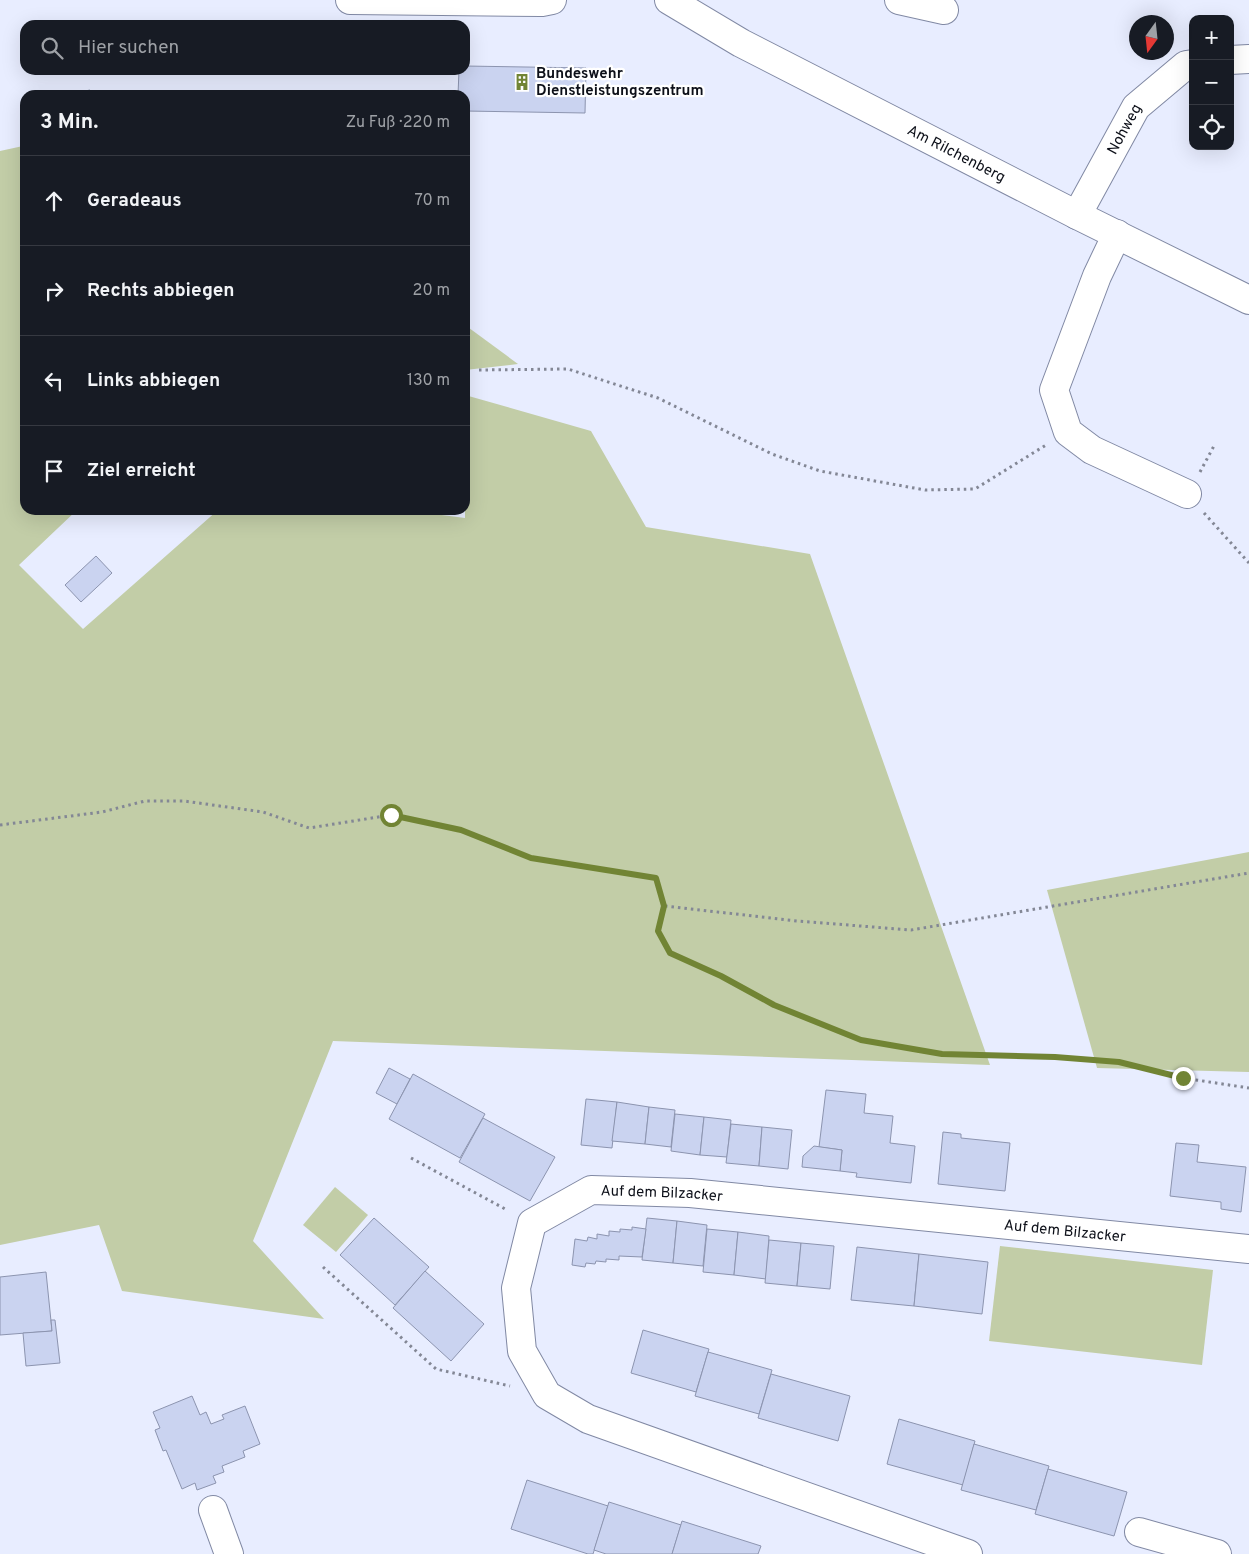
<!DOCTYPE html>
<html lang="de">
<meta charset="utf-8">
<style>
body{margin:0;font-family:Overpass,sans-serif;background:#20242c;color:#f1f3f6}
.controls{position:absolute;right:15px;top:15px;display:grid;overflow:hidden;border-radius:10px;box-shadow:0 5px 20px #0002}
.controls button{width:45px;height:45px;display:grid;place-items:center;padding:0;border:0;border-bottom:1px solid #363941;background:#171b24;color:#f1f3f6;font:25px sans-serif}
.compass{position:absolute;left:1129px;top:15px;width:45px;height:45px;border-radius:50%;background:#171b24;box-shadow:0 5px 20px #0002;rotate:195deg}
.stop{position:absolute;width:15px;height:15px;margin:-11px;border:4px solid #718434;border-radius:50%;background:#fff}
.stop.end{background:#718434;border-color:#fff;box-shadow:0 1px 5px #0008}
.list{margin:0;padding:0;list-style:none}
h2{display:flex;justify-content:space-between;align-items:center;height:65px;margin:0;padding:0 20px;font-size:21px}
h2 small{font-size:16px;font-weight:400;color:#9ea1a6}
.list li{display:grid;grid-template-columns:32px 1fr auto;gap:15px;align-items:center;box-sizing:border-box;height:90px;padding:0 20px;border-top:1px solid #363941}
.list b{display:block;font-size:19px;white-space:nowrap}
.list em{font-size:16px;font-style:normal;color:#9ea1a6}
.icon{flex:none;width:28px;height:28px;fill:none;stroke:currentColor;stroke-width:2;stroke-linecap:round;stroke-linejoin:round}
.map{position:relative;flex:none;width:1249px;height:1554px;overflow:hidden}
.search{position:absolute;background:#171b24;box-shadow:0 5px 20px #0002;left:20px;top:20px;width:450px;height:55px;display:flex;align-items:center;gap:12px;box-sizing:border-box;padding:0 18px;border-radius:15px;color:#9ea1a6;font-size:19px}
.panel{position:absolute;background:#171b24;box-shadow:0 5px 20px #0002;left:20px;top:90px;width:450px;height:425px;border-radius:15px}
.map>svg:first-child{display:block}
</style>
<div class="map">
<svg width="1249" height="1554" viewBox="0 0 1249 1554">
<rect width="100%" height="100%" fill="#e8edff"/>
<g fill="#c2cda7">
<polygon points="23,146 25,154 25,510 77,510 19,565 83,629 218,510 403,510 465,518 465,395 591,431 646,527 810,554 990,1065 333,1041 253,1241 324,1319 122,1291 99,1225 0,1245 0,151"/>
<polygon points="465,325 518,364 465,370"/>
<polygon points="1249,852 1249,1072 1097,1068 1047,890"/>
<polygon points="335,1187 368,1215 336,1252 303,1225"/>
<polygon points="1000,1246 1213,1270 1202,1365 989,1341"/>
</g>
<g fill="#cad3f0" stroke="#8c94af">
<polygon points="465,66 586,68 585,113 465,111 465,95 458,95 459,70 465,70"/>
<polygon points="90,90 91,95 64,95"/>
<polygon points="96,556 112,573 81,602 65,585"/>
<polygon points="389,1068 410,1079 397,1104 376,1093"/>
<polygon points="413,1074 485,1114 460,1158 389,1119"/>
<polygon points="826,1090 866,1094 864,1113 893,1116 890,1143 915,1146 911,1183 856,1177 857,1173 840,1171 842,1150 819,1147"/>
<polygon points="586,1099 617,1102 612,1148 581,1145"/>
<polygon points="617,1102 649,1107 645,1144 612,1141"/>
<polygon points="649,1107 675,1110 671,1147 645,1144"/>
<polygon points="675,1114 704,1117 700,1155 671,1151"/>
<polygon points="704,1117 731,1120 727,1157 700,1155"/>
<polygon points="483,1118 555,1157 530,1201 459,1162"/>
<polygon points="731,1124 762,1127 759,1166 726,1163"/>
<polygon points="762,1127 792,1130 788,1169 759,1166"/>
<polygon points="943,1132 961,1134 961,1138 1010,1143 1005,1191 938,1184"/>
<polygon points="1176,1143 1199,1145 1197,1162 1246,1167 1241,1212 1221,1209 1221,1202 1170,1196"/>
<polygon points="814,1146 842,1150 840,1171 802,1167 803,1156"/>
<polygon points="374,1218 429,1267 395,1305 340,1255"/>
<polygon points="647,1218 677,1221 673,1263 642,1260"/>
<polygon points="677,1221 707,1225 703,1266 673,1263"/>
<polygon points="632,1227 646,1229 642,1257 619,1256 619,1260 606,1259 606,1262 596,1261 595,1264 586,1263 585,1267 572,1265 575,1239 587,1241 588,1237 597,1239 597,1234 609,1236 609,1231 620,1232 620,1229 632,1230"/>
<polygon points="707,1229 738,1232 734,1275 703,1272"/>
<polygon points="738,1232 769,1236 766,1279 734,1275"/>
<polygon points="769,1240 801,1243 797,1286 765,1283"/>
<polygon points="801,1243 834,1246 830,1289 797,1286"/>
<polygon points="857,1247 919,1254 914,1306 851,1300"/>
<polygon points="919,1254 988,1262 982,1314 914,1306"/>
<polygon points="425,1271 484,1324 451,1361 393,1308"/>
<polygon points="46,1272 52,1331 0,1335 0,1277"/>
<polygon points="51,1320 55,1320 60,1363 26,1366 23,1333 52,1331"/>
<polygon points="643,1330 709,1349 696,1392 631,1373"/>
<polygon points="708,1352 772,1370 759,1414 695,1396"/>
<polygon points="771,1374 850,1396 838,1441 758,1418"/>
<polygon points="192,1396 200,1415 206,1412 211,1424 224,1419 222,1415 245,1406 260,1444 243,1451 245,1457 222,1466 224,1472 213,1476 216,1483 197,1490 195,1483 182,1489 166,1450 163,1451 155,1430 160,1428 153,1412"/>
<polygon points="899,1419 975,1441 963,1485 887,1464"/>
<polygon points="974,1444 1049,1466 1036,1510 961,1490"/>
<polygon points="1048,1469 1127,1492 1114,1536 1035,1514"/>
<polygon points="527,1480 608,1506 593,1554 588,1554 511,1529"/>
<polygon points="609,1502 681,1525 672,1554 606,1554 594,1550"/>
<polygon points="682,1521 761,1546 758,1554 672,1554"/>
</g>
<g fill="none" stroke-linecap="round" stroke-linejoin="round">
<g stroke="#8189a4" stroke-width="30">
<g id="minor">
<polyline points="350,0 542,2 552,0"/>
<path id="s1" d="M669 0 741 43 1077 215 1249 300"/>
<polyline points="899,0 944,10"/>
<polyline points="1230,60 1249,59"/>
<path id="s2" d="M1077 215 1136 107 1186 65 1193 64"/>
<polyline points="1117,234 1097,276 1054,390 1068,432 1092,450 1187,494"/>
<polyline points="213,1510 229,1554"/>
<polyline points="1139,1532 1217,1554"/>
<path id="s3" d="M968 1554 588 1419 547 1395 522 1351 516 1288 532 1223 591 1190 690 1193 1249 1249"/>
</g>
</g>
<g stroke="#838795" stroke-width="3" stroke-dasharray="2.5 4" stroke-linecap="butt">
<polyline points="479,370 568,369 658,398 772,454 820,471 925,490 975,489 1046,445"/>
<polyline points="1200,472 1215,444"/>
<polyline points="1204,513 1249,563"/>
<polyline points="0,825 102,812 145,801 184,801 263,812 309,828 391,815 461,830 531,858 656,878 665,906 658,931 670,953 721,976 774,1005 861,1040 942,1054 1055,1057 1119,1062 1183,1078 1249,1088"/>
<polyline points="665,906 797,921 911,930 1249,873"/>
<polyline points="411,1158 507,1210"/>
<polyline points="323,1267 436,1369 510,1386"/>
</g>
<use href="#minor" stroke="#fff" stroke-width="28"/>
</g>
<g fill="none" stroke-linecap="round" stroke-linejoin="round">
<polyline stroke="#718434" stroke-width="6" points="391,815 461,830 531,858 656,878 664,906 658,931 670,953 721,976 774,1005 861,1040 942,1054 1055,1057 1119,1062 1183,1078"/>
</g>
<defs>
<g id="building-bare" transform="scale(1.35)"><path d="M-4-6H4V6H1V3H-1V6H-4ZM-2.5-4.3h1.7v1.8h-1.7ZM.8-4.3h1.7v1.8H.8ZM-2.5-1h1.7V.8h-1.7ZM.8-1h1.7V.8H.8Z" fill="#718434" stroke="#fff" stroke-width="2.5" paint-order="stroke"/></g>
</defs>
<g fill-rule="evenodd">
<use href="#building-bare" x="522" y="82"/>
</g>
<g text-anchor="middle" stroke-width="4.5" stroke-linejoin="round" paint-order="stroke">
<g font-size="15" font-weight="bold" fill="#0d1019" stroke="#fff" text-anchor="start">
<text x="536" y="78">Bundeswehr<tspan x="536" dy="17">Dienstleistungszentrum</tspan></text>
</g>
<g font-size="15" fill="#0d1019" stroke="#fff">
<text dy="5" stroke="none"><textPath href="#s2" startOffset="98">Nohweg</textPath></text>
<text dy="5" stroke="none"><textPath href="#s1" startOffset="326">Am Rilchenberg</textPath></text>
<text dy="5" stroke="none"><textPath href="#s3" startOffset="770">Auf dem Bilzacker</textPath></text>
<text dy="5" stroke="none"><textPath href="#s3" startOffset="1175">Auf dem Bilzacker</textPath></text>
</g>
</g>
</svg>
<div class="controls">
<button>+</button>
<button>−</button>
<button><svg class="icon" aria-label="locate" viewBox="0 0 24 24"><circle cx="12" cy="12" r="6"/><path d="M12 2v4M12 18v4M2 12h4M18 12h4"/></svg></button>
</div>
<svg class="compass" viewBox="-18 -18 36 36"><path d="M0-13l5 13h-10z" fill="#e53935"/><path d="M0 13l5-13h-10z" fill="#9ea1a6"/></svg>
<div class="stop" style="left:391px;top:815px"></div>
<div class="stop end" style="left:1183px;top:1078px"></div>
<div class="search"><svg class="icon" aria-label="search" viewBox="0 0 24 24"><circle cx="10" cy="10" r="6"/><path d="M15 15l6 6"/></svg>Hier suchen</div>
<section class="panel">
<h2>3 Min.<small>Zu Fuß · 220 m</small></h2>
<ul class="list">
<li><svg class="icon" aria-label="ahead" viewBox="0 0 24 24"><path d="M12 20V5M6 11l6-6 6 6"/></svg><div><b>Geradeaus</b></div><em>70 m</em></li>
<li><svg class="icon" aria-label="right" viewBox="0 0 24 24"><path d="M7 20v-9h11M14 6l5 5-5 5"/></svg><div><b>Rechts abbiegen</b></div><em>20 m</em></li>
<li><svg class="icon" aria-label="left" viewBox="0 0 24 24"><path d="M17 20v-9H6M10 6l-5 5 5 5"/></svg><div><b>Links abbiegen</b></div><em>130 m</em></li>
<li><svg class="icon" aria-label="arrive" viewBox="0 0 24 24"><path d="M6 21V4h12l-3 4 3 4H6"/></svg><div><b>Ziel erreicht</b></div></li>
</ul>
</section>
</div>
